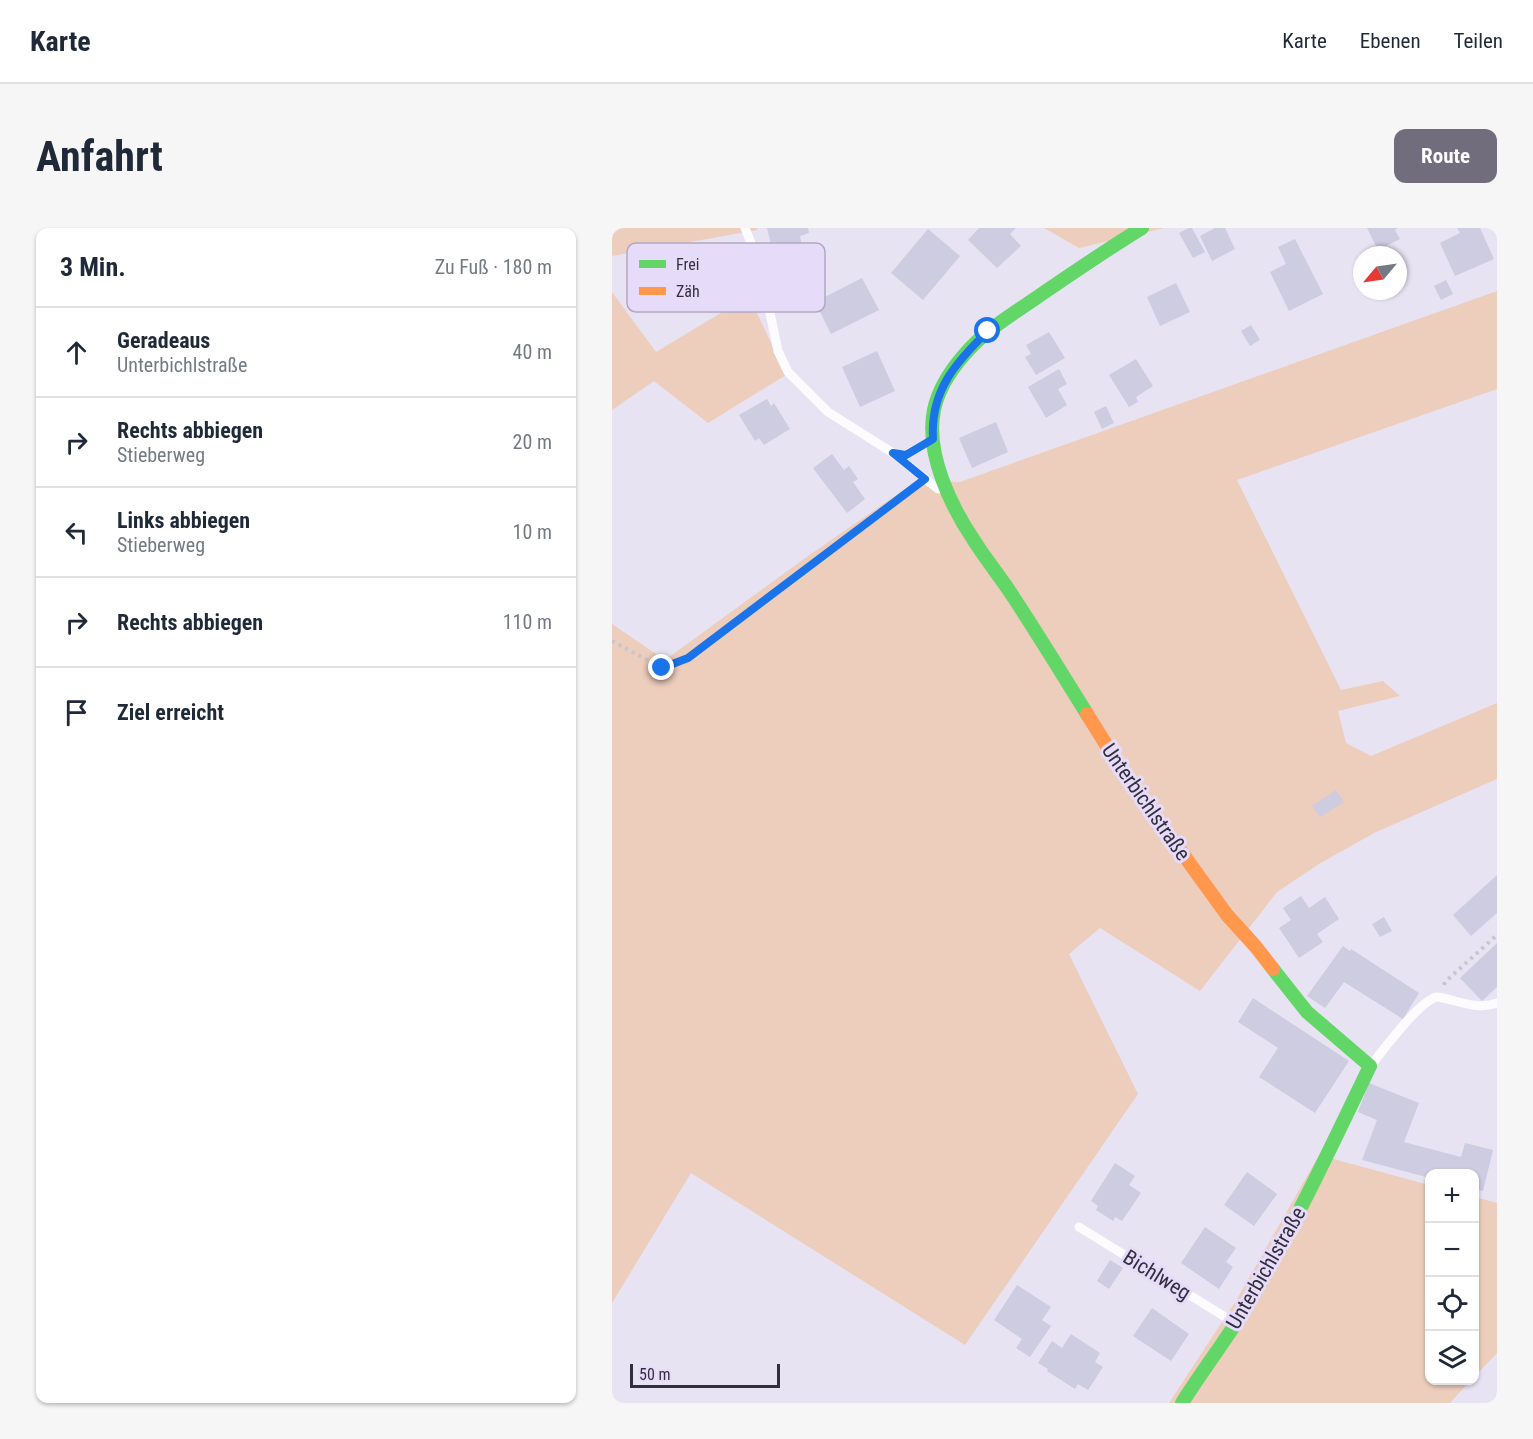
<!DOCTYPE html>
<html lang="de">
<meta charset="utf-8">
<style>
body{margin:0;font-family:"Roboto Condensed",sans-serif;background:#f6f6f7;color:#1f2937}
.controls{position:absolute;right:18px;bottom:18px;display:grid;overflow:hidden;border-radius:12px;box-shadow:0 2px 4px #0004}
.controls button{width:54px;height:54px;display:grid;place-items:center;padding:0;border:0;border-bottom:2px solid #e0e1e3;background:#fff;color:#1f2937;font:30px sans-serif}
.compass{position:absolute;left:741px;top:18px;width:54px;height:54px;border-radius:50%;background:#fff;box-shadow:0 2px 4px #0004;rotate:241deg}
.scale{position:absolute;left:18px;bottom:15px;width:150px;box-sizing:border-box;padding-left:6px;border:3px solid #332e3d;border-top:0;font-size:16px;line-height:21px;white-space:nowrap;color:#332e3d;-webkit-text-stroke:4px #e6dcfa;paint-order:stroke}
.stop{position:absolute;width:18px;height:18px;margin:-14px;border:4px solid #1a73e8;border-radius:50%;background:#fff}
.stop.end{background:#1a73e8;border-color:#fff;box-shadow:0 2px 6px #0008}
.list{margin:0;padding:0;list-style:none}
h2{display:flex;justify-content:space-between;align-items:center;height:78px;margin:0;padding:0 24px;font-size:26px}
h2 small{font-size:20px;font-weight:400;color:#747a83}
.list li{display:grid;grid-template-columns:39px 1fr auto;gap:18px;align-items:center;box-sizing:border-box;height:90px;padding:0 24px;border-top:2px solid #e0e1e3}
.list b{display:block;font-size:22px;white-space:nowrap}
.list p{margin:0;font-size:20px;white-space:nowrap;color:#747a83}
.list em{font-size:20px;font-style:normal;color:#747a83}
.icon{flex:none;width:33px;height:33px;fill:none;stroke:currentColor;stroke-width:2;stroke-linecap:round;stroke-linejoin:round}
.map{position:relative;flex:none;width:885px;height:1175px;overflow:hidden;border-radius:12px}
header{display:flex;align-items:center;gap:36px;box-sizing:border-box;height:84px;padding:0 30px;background:#fff;border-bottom:2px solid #e0e1e3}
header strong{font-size:28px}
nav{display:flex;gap:33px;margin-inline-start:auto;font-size:21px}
.intro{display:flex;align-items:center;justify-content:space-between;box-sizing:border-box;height:144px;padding:0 36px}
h1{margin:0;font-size:42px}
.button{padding:15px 27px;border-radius:12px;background:#726d7d;color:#fff;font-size:21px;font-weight:700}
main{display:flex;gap:36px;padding:0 36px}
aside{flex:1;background:#fff;border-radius:12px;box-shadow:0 2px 4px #0004}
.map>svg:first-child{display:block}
</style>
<header>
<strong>Karte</strong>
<nav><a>Karte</a><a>Ebenen</a><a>Teilen</a></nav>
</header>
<div class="intro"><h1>Anfahrt</h1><a class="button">Route</a></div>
<main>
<aside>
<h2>3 Min.<small>Zu Fuß · 180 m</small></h2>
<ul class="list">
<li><svg class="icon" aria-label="ahead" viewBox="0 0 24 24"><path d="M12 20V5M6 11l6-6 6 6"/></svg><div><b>Geradeaus</b><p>Unterbichlstraße</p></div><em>40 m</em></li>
<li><svg class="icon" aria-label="right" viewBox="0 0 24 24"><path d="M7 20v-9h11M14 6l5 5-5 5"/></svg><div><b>Rechts abbiegen</b><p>Stieberweg</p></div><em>20 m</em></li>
<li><svg class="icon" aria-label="left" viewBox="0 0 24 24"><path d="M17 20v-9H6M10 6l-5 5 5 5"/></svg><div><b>Links abbiegen</b><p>Stieberweg</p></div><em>10 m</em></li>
<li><svg class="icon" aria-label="right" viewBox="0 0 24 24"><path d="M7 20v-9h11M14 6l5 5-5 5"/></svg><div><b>Rechts abbiegen</b></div><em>110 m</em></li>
<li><svg class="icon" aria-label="arrive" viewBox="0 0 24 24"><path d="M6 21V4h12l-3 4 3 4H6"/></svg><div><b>Ziel erreicht</b></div></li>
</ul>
</aside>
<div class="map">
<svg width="885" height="1175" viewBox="0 0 885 1175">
<rect width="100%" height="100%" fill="#e8e3f3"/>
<g fill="#edcdbc">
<polygon points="0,0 145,0 145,2 0,28"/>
<polygon points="432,0 552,0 467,20"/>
<polygon points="885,63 885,161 625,252 729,462 771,453 788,468 726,483 734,515 759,528 885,475 885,551 762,605 707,636 665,664 588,763 488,700 457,726 526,866 353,1117 79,945 0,1075 0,396 53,432 196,328 306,252 348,254"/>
<polygon points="0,64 44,124 137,68 174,147 96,195 42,153 0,182"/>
<polygon points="707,927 817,957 818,1152 858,1153 838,1175 557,1175 625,1071"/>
<polygon points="863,969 885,975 885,1125 863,1148"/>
</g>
<g fill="#cdcce0">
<polygon points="155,0 196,0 197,5 188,8 190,18 167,24 164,15 159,16"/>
<polygon points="367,0 404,0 398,6 409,18 385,40 356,12"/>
<polygon points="577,0 580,0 593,24 581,30 567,5"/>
<polygon points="603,0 613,0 623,21 600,33 588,8"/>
<polygon points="755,0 786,0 783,2 788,11 766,22"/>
<polygon points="845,0 868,0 882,31 843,48 828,15 848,5"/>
<polygon points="316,1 348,28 311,72 279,45"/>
<polygon points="683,11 711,66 677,83 658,44 674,36 666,19"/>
<polygon points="250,50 267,82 219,106 203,74"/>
<polygon points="834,52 841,66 829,72 822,58"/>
<polygon points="564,55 578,84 548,98 535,69"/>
<polygon points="639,97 648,112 638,118 629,103"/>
<polygon points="437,104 453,130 424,147 413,129 419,126 414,117"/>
<polygon points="265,123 283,163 248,179 230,139"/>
<polygon points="524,131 541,158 524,169 526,174 517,179 497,147"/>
<polygon points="447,141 455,156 446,161 455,177 434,190 416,159"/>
<polygon points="155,171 159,178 162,175 178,201 152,217 147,210 143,213 127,187"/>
<polygon points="494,178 502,195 490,201 482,184"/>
<polygon points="384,194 396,224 360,240 347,210"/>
<polygon points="220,226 232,242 237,238 246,251 241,254 253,271 235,285 201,240"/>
<polygon points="724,562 732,574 708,589 700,578"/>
<polygon points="885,647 885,685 859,708 841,687"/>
<polygon points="689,668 697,680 713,669 727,691 705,706 711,714 687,730 667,700 679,692 671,680"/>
<polygon points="772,689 780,703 768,709 760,696"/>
<polygon points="885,715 885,759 870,773 848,750"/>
<polygon points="731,718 738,723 739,721 807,765 791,791 732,754 713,780 695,768"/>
<polygon points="641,770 737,833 703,885 647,849 666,820 626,794"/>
<polygon points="757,855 807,875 792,914 849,929 853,915 881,922 871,963 862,961 862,946 818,946 818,950 750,932 765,892 746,884"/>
<polygon points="503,935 523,948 517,957 529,965 510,993 503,989 501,993 484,982 486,978 479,973"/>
<polygon points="635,944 665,966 642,998 612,977"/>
<polygon points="593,999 624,1020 614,1034 621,1039 607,1061 569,1035"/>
<polygon points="498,1032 511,1040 497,1061 485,1053"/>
<polygon points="405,1057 439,1079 430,1092 439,1098 418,1129 404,1120 410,1111 382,1092"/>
<polygon points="540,1080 577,1106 559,1133 521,1108"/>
<polygon points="459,1106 488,1125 483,1134 491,1139 476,1162 466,1156 463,1161 435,1143 436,1141 426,1135 440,1113 450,1120"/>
</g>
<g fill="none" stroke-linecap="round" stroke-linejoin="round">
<g stroke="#c8c6cd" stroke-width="4" stroke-dasharray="3 4.5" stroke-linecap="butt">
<polyline points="0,413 50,440 76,430 303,259"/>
<polyline points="832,757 833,754 885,707"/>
</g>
<g stroke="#fcfbfd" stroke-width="9">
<polyline points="133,0 148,37 166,123 176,144 216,184 281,225 326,261"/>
<polyline points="283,226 294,227 319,212"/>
<path d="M760 836C772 821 808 772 825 769 829 769 835 771 839 772 854 776 870 781 885 775"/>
<polyline points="467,999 623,1095"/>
</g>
<g stroke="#63d668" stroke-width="14">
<path d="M475 486C451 447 427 408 402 370 390 351 375 333 363 314 339 279 313 225 322 182 326 162 339 142 352 127 372 103 398 88 424 70 459 46 494 22 530 0"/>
<path d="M570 1175C592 1140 618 1107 639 1071 683 996 720 917 758 838L695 784 661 741"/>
</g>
<polyline stroke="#ff974d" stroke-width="14" points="475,486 508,539 615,687 644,719 661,741"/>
</g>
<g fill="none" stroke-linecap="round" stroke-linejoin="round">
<path stroke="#1a73e8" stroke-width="8" d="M50 440 76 430 313 251 281 225 294 227 321 211C318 163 344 134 376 103"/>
</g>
<g text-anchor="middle" stroke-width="6" stroke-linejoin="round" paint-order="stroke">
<g font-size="21" fill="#332e3d" stroke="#e6dcfa">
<text transform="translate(534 574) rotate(55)" y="7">Unterbichlstraße</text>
<text transform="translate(654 1040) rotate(-60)" y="7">Unterbichlstraße</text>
<text transform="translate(545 1047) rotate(32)" y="7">Bichlweg</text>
</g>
</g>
<rect x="15" y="15" width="198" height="69" rx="9" fill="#e6dcfa" stroke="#b0a8c1" stroke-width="1.5"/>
<rect x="27" y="32" width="27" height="8" fill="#63d668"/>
<rect x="27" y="59" width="27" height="8" fill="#ff974d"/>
<g font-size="16" fill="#332e3d">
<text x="64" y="42">Frei</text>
<text x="64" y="69">Zäh</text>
</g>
</svg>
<div class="controls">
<button>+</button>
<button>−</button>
<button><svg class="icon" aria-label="locate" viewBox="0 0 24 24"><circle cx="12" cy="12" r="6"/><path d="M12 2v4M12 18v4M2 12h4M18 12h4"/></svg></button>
<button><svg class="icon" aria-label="layers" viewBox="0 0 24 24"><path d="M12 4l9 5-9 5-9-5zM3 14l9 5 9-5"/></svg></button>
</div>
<svg class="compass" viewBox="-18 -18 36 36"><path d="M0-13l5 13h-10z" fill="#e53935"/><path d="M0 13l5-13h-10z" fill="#747a83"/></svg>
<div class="scale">50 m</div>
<div class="stop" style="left:376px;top:103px"></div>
<div class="stop end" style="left:50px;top:440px"></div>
</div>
</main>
